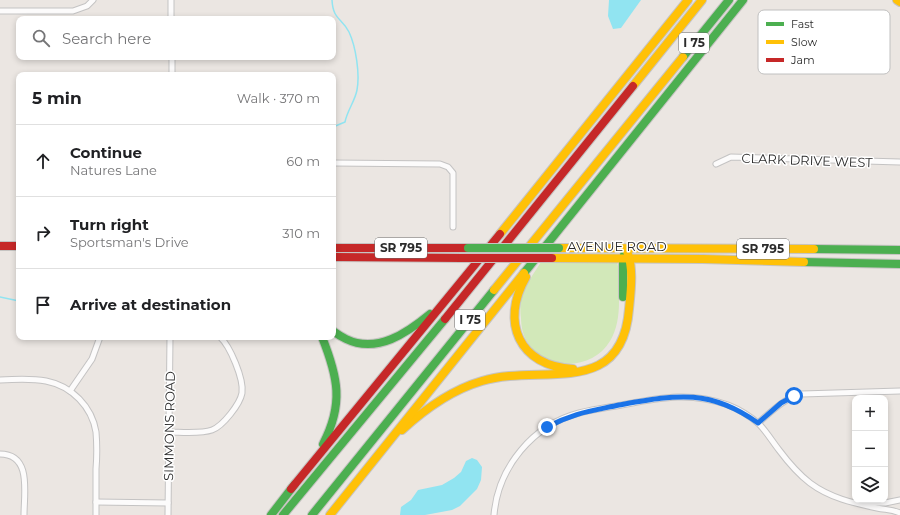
<!DOCTYPE html>
<meta charset="utf-8">
<style>
body{margin:0;font-family:Montserrat,sans-serif;background:#f2f2f2;color:#202124}
.controls{position:absolute;right:12px;bottom:12px;display:grid;overflow:hidden;border-radius:8px;box-shadow:0 2px 6px #0003}
.controls button{width:36px;height:36px;display:grid;place-items:center;padding:0;border:0;border-bottom:1px solid #e0e0e0;background:#fff;color:#202124;font:20px sans-serif}
.stop{position:absolute;width:12px;height:12px;margin:-9px;border:3px solid #1a73e8;border-radius:50%;background:#fff}
.stop.end{background:#1a73e8;border-color:#fff;box-shadow:0 1px 4px #0008}
.list{margin:0;padding:0;list-style:none}
h2{display:flex;justify-content:space-between;align-items:center;height:52px;margin:0;padding:0 16px;font-size:17px}
h2 small{font-size:13px;font-weight:400;color:#757577}
.list li{display:grid;grid-template-columns:26px 1fr auto;gap:12px;align-items:center;box-sizing:border-box;height:72px;padding:0 16px;border-top:1px solid #e0e0e0}
.list b{display:block;font-size:15px;white-space:nowrap}
.list p{margin:0;font-size:13px;white-space:nowrap;color:#757577}
.list em{font-size:13px;font-style:normal;color:#757577}
.icon{flex:none;width:22px;height:22px;fill:none;stroke:currentColor;stroke-width:2;stroke-linecap:round;stroke-linejoin:round}
.map{position:relative;flex:none;width:900px;height:515px;overflow:hidden}
.search{position:absolute;background:#fff;box-shadow:0 2px 6px #0003;left:16px;top:16px;width:320px;height:44px;display:flex;align-items:center;gap:10px;box-sizing:border-box;padding:0 14px;border-radius:8px;color:#757577;font-size:15px}
.panel{position:absolute;background:#fff;box-shadow:0 2px 6px #0003;left:16px;top:72px;width:320px;height:268px;border-radius:8px}
.map>svg:first-child{display:block}
</style>
<div class="map">
<svg width="900" height="515" viewBox="0 0 900 515">
<rect width="100%" height="100%" fill="#ebe6e2"/>
<path fill="#d2e8b9" d="M616 260C622 275 619 287 619 302 619 315 617 330 610 341 593 370 548 372 528 343 523 336 521 326 521 318 520 310 520 300 523 293 527 282 535 272 541 262Z"/>
<g fill="#91e4f1">
<polygon points="609,0 641,0 621,28 613,29 608,16"/>
<polygon points="472,458 477,460 482,467 481,480 477,489 460,506 452,510 425,515 400,515 401,507 411,500 418,490 442,485 454,478 461,472 466,461"/>
</g>
<g fill="none" stroke-linecap="round" stroke-linejoin="round">
<g stroke="#91e4f1" stroke-width="1.5">
<path d="M332 0C333 20 342 18 349 32 356 47 360 74 357 90 355 101 347 111 345 122L333 127"/>
<polyline points="0,297 19,301"/>
</g>
<g stroke="#c4c3c3" stroke-width="7">
<g id="street">
<polyline points="0,11 73,11 87,6 93,0"/>
<polyline points="171,19 171,0"/>
<polyline points="172,57 172,75"/>
<polyline points="333,163 440,164 448,167 453,173 453,227"/>
<polyline points="716,164 731,157 900,162"/>
<path d="M0 380C15 379 31 378 46 381 72 386 92 407 96 432 97 444 97 457 96 469 96 484 96 500 96 515"/>
<polyline points="70,391 92,359 100,337"/>
<path d="M758 423C772 411 784 398 802 394L900 391"/>
<path d="M169 432C181 432 201 434 212 430 223 426 240 404 242 393 244 379 230 346 220 337"/>
<path d="M0 454C32 454 24 493 24 515"/>
<polyline points="96,502 168,503"/>
<polyline points="864,503 885,503 900,500"/>
<polyline points="168,515 170,337"/>
<path d="M494 515C498 467 533 425 579 413 595 409 611 407 627 404 663 397 692 392 728 405 738 409 750 416 759 424 766 431 772 441 779 450 788 462 797 473 810 483 830 498 853 503 877 508 886 510 891 509 900 513"/>
</g>
</g>
<g stroke="#c6c4c2" stroke-width="10">
<g id="fast">
<polyline points="683,57 729,0"/>
<polyline points="814,249 900,250"/>
<polyline points="804,262 900,264"/>
<polyline points="524,273 743,0"/>
<polyline points="623,297 623,258 626,249"/>
<path d="M333 331C337 334 342 337 346 339 377 354 407 333 430 314"/>
<path d="M322 337C338 377 344 404 323 444"/>
<polyline points="271,515 295,484"/>
<polyline points="283,515 445,319"/>
<polyline points="312,515 494,290"/>
</g>
</g>
<g stroke="#c6c4c2" stroke-width="10">
<g id="slow">
<polyline points="897,0 900,2"/>
<polyline points="633,86 702,0"/>
<polyline points="500,234 688,0"/>
<polyline points="559,248 814,249"/>
<polyline points="552,258 703,259 804,262"/>
<path d="M526 277C500 322 519 366 573 369"/>
<polyline points="494,290 683,57"/>
<path d="M402 430C425 409 451 390 482 381 540 363 622 400 629 309 631 290 634 266 626 249"/>
<polyline points="330,515 524,273"/>
</g>
</g>
<g stroke="#c6c4c2" stroke-width="10">
<g id="jam">
<polyline points="0,246 19,246"/>
<polyline points="333,248 468,248"/>
<polyline points="333,257 462,258"/>
<polyline points="445,319 633,86"/>
<polyline points="291,489 500,234"/>
</g>
</g>
<use href="#street" stroke="#fcfbfb" stroke-width="5"/>
<use href="#fast" stroke="#4caf50" stroke-width="8"/>
<use href="#slow" stroke="#ffc107" stroke-width="8"/>
<use href="#jam" stroke="#c62828" stroke-width="8"/>
<g stroke="#c6c4c2" stroke-width="10" stroke-linecap="butt">
<polyline id="fast-bridge" points="468,248 559,248"/>
</g>
<g stroke="#c6c4c2" stroke-width="10" stroke-linecap="butt">
<polyline id="jam-bridge" points="462,258 552,258"/>
</g>
<use href="#fast-bridge" stroke="#4caf50" stroke-width="8"/>
<use href="#jam-bridge" stroke="#c62828" stroke-width="8"/>
</g>
<g fill="none" stroke-linecap="round" stroke-linejoin="round">
<path stroke="#1a73e8" stroke-width="5" d="M547 427C573 413 591 411 619 405 676 395 709 388 758 423L781 403 794 396"/>
</g>
<g text-anchor="middle" stroke-width="3" stroke-linejoin="round" paint-order="stroke">
<g fill="#fff" stroke="#6b6b6b" stroke-width="1">
<rect x="679" y="33" width="30" height="20" rx="3"/>
<rect x="375" y="238" width="52" height="20" rx="3"/>
<rect x="737" y="239" width="52" height="20" rx="3"/>
<rect x="455" y="310" width="30" height="20" rx="3"/>
</g>
<g font-size="12" font-weight="bold" fill="#2c2c2c">
<text x="694" y="47">I 75</text>
<text x="401" y="252">SR 795</text>
<text x="763" y="253">SR 795</text>
<text x="470" y="324">I 75</text>
</g>
<g font-size="13" fill="#2c2c2c" stroke="#fff">
<text transform="translate(807 160) rotate(2)" y="5">CLARK DRIVE WEST</text>
<text x="617" y="251">AVENUE ROAD</text>
<text transform="translate(169 426) rotate(-89)" y="5">SIMMONS ROAD</text>
</g>
</g>
<rect x="758" y="10" width="132" height="64" rx="6" fill="#fff" stroke="#c0c0c0" stroke-width="1"/>
<rect x="766" y="22" width="18" height="4" fill="#4caf50"/>
<rect x="766" y="40" width="18" height="4" fill="#ffc107"/>
<rect x="766" y="58" width="18" height="4" fill="#c62828"/>
<g font-size="11" fill="#2c2c2c">
<text x="791" y="28">Fast</text>
<text x="791" y="46">Slow</text>
<text x="791" y="64">Jam</text>
</g>
</svg>
<div class="controls">
<button>+</button>
<button>−</button>
<button><svg class="icon" aria-label="layers" viewBox="0 0 24 24"><path d="M12 4l9 5-9 5-9-5zM3 14l9 5 9-5"/></svg></button>
</div>
<div class="stop" style="left:794px;top:396px"></div>
<div class="stop end" style="left:547px;top:427px"></div>
<div class="search"><svg class="icon" aria-label="search" viewBox="0 0 24 24"><circle cx="10" cy="10" r="6"/><path d="M15 15l6 6"/></svg>Search here</div>
<section class="panel">
<h2>5 min<small>Walk · 370 m</small></h2>
<ul class="list">
<li><svg class="icon" aria-label="ahead" viewBox="0 0 24 24"><path d="M12 20V5M6 11l6-6 6 6"/></svg><div><b>Continue</b><p>Natures Lane</p></div><em>60 m</em></li>
<li><svg class="icon" aria-label="right" viewBox="0 0 24 24"><path d="M7 20v-9h11M14 6l5 5-5 5"/></svg><div><b>Turn right</b><p>Sportsman's Drive</p></div><em>310 m</em></li>
<li><svg class="icon" aria-label="arrive" viewBox="0 0 24 24"><path d="M6 21V4h12l-3 4 3 4H6"/></svg><div><b>Arrive at destination</b></div></li>
</ul>
</section>
</div>
